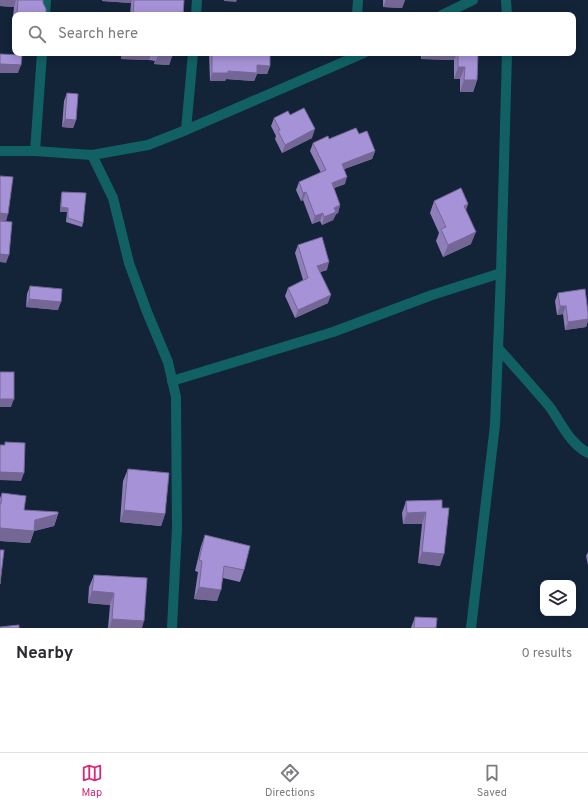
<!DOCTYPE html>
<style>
body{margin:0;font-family:Overpass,sans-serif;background:#f7f7f7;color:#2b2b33}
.controls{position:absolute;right:12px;bottom:12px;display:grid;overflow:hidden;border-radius:8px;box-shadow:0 2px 10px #0003}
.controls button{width:36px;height:36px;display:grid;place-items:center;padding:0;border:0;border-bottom:1px solid #e1e1e2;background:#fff;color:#2b2b33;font:20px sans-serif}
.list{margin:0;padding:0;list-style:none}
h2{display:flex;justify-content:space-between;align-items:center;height:52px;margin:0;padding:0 16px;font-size:17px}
h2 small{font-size:13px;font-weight:400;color:#7c7c81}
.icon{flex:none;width:22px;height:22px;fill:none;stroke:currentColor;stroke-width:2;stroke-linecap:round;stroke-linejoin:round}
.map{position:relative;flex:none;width:588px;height:628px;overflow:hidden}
.search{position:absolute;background:#fff;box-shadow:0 2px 10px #0003;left:12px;right:12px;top:12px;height:44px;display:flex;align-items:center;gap:10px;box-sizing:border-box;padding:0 14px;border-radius:8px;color:#7c7c81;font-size:15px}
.sheet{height:124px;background:#fff}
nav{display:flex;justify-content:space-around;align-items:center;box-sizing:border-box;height:56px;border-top:1px solid #e1e1e2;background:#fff;font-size:11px;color:#7c7c81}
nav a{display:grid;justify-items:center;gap:2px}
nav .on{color:#db2777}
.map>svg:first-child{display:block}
</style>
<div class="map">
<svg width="588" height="628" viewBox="0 0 588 628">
<rect width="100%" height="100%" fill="#132439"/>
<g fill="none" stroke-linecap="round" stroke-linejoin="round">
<g stroke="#116164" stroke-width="10">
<polyline points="506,0 507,15"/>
<polyline points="45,15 46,0"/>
<polyline points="196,15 197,0"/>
<polyline points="357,15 358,0"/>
<polyline points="442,15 473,0"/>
<polyline points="186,130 193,53"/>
<polyline points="0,151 35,151 92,155 148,145 186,130 364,53"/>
<polyline points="35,151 42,53"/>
<polyline points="92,155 113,198 129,263 147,312 168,362 176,397 177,528 172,628"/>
<path d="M498 348C515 367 532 386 549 406 561 422 569 443 588 453"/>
<polyline points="172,381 333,332 432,295 501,273"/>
<polyline points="471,628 495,425 501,273 507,53"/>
</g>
</g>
<g fill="#8f7eb9">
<polygon points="0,0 43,0 43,3 46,15 15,15 15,26 12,26 14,7 0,6"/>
<polygon points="102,0 184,0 183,15 130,15 131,3 102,1"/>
<polygon points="383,0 405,0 402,8 383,7"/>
<polygon points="122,53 172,53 172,56 169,65 154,64 155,61 149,60 121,59"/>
<polygon points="209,53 270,53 270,66 267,74 257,74 254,81 226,79 225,81 210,81"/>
<polygon points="421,53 478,53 477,80 473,92 460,92 460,79 454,79 454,60 421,59"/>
<polygon points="67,93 76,120 73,128 62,127 64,101"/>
<polygon points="290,115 312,138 282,153 275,139 276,136 271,126 274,118"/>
<polygon points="359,134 375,151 372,159 344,169 345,184 334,188 340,205 338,213 336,214 333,220 322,225 320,221 312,224 303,200 301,201 296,190 299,182 321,173 310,151 313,143 329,139"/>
<polygon points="62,192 83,223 82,227 66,222 67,212 60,212 61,196"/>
<polygon points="434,201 468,204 466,210 471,244 443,257 436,241 439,233 430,213"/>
<polygon points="298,245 327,270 320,272 328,303 295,318 285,296 288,288 303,280 295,253"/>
<polygon points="30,286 58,310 26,307 27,294"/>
<polygon points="558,293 588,313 588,321 586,327 565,330 563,314 557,315 555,301"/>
<polygon points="128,469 165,514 161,526 120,522 123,481"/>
<polygon points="2,493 24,510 58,514 54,526 34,531 30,543 0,541 0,498"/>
<polygon points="406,501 442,508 440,566 418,563 422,524 403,524 402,513"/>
<polygon points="205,535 244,570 240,582 223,578 217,601 194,599 198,572 195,571 201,546"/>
<polygon points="588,552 588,565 586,556"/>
<polygon points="94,575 147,578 142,628 108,628 110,605 88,603 89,587"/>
<polygon points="415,617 436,628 411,628 412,625"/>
</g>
<g fill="#746796">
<polygon points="0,0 16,0 14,7 0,6"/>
<polygon points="103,0 132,0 131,3 102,1"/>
<polygon points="224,0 237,0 236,2 224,1"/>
<polygon points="386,0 405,0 402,8 383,7"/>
<polygon points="17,14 37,15 16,15"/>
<polygon points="15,18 15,26 12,26"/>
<polygon points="123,53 151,53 149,60 121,59"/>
<polygon points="423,53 457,53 454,60 421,59"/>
<polygon points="158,56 172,56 169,65 154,64"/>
<polygon points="0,64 21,65 18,73 0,73"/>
<polygon points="257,65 270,66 267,74 257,74 254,81 226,79 225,81 210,81 212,73 228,71"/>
<polygon points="458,67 465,67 460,79 454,79"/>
<polygon points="464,80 477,80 473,92 460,92"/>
<polygon points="65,119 76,120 73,128 62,127"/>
<polygon points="315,129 312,138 282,153 285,145"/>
<polygon points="375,151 372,159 339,171 342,164"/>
<polygon points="347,177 345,184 329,190 332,183"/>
<polygon points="306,192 303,200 301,201 303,193"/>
<polygon points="468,204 463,216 464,206"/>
<polygon points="340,205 338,213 336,214 333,220 322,225 324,217 334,208"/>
<polygon points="61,207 68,208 67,212 60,212"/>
<polygon points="0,213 8,214 6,222 0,221"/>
<polygon points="323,213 320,221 312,224 315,216"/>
<polygon points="476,232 471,244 443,257 448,245"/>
<polygon points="0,254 9,255 6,263 0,262"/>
<polygon points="329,262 327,270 314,274 317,266"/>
<polygon points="331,295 328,303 295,318 298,310"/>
<polygon points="29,299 61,302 58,310 26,307"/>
<polygon points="560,306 566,306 563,314 557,315"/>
<polygon points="588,319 588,321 586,327 565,330 568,322"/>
<polygon points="0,399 14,399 11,407 0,407"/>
<polygon points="0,472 24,473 21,481 0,480"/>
<polygon points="124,510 165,514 161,526 120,522"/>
<polygon points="426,512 422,524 403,524 407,513"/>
<polygon points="58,514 54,526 34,531 30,543 0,541 0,528"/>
<polygon points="422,552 444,554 440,566 418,563"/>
<polygon points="199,587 221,590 217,601 194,599"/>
<polygon points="92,591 114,593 110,605 88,603"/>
<polygon points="112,619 144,621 142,628 109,628"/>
</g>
<g fill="#a693d7" stroke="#746796">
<polygon points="18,0 43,0 43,3 46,9 46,15 17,14"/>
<polygon points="134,0 184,0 183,15 133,15"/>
<rect x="158" y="53" width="14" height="3"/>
<polygon points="212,53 270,53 270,66 257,65 257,73 228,71 228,73 212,73"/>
<polygon points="458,53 478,53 477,80 464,80 465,67 458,67"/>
<polygon points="0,54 22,55 21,65 0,64"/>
<polygon points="67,93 78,94 76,120 65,119"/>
<polygon points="304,108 315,129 285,145 278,131 280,130 274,118 288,111 290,115"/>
<polygon points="356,128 359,134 367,131 375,151 342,164 347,177 332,183 340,205 334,208 336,212 324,217 323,213 315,216 306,192 303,193 299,182 326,170 313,143 328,136 329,139"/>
<polygon points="0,176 13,177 8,214 0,213"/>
<polygon points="461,188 468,204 464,206 476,232 448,245 441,229 446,227 434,201"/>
<polygon points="62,192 86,193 83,223 68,218 68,208 61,207"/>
<polygon points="0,221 12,222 9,255 0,254"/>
<polygon points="322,237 329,262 317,266 331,295 298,310 288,288 308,278 298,245"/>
<polygon points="30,286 62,289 61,302 29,299"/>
<polygon points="585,289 588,313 588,319 568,322 566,306 560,306 558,293"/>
<rect x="0" y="372" width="14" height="27"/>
<polygon points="5,442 25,443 24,473 0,472 0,445 5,445"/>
<polygon points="128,469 169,473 165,514 124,510"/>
<polygon points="2,493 26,496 24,510 58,512 58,514 35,520 34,531 0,528 0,504 1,504"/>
<polygon points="442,500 442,508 449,508 444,554 422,552 426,512 407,513 406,501"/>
<polygon points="205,535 250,546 244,570 224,566 221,590 199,587 202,561 199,560"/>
<polygon points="0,550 4,550 0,584"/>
<polygon points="94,575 147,578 144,621 112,619 114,593 92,591"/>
<polygon points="415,617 437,618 436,628 414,628"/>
<polygon points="19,625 19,628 0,628 0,627"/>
</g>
</svg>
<div class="controls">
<button><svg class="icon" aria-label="layers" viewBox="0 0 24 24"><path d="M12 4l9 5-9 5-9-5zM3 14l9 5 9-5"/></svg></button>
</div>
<div class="search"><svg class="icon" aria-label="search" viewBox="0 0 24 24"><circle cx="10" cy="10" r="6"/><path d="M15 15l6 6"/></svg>Search here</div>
</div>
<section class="sheet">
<h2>Nearby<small>0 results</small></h2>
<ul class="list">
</ul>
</section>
<nav>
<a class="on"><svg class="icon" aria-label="map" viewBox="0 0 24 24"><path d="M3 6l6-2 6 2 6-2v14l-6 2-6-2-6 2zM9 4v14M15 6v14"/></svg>Map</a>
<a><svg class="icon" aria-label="directions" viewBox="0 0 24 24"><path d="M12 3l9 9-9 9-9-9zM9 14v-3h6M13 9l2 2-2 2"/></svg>Directions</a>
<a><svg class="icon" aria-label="saved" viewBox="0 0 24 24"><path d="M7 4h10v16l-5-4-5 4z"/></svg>Saved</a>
</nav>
